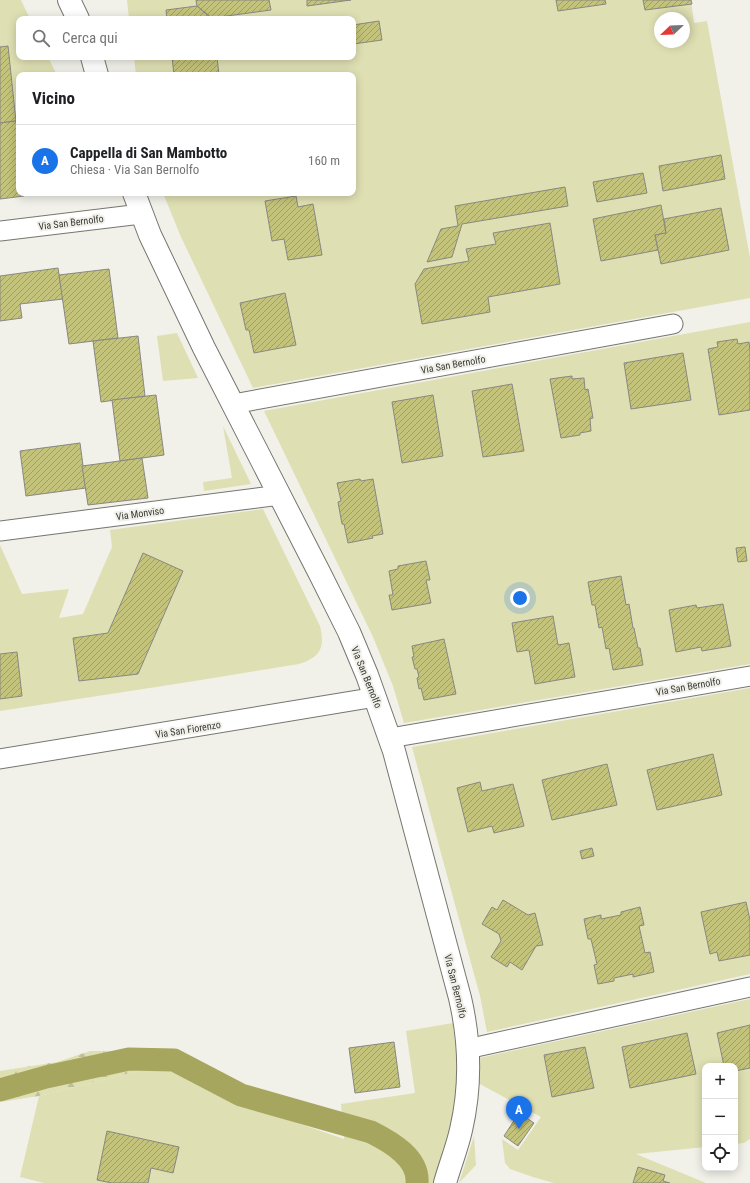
<!DOCTYPE html>
<html lang="it">
<meta charset="utf-8">
<style>
body{margin:0;font-family:"Roboto Condensed",sans-serif;background:#f2f2f2;color:#202124}
.controls{position:absolute;right:12px;bottom:12px;display:grid;overflow:hidden;border-radius:8px;box-shadow:0 2px 10px #0003}
.controls button{width:36px;height:36px;display:grid;place-items:center;padding:0;border:0;border-bottom:1px solid #e0e0e0;background:#fff;color:#202124;font:20px sans-serif}
.compass{position:absolute;left:654px;top:12px;width:36px;height:36px;border-radius:50%;background:#fff;box-shadow:0 2px 10px #0003;rotate:247deg}
.you{position:absolute;left:520px;top:598px;width:14px;height:14px;margin:-10px;border:3px solid #fff;border-radius:50%;background:#1a73e8;box-shadow:0 0 0 6px #1a73e833}
.badge{display:grid;place-items:center;width:26px;height:26px;border-radius:50%;background:#1a73e8;color:#fff;font-size:13px;font-weight:700}
.pin{position:absolute;translate:-50% -33px;filter:drop-shadow(0 1px 2px #0008)}
.pin::after{content:'';position:absolute;top:21px;width:14px;height:12px;background:inherit;clip-path:polygon(0 0,100% 0,50% 100%)}
.list{margin:0;padding:0;list-style:none}
h2{display:flex;justify-content:space-between;align-items:center;height:52px;margin:0;padding:0 16px;font-size:17px}
h2 small{font-size:13px;font-weight:400;color:#757577}
.list li{display:grid;grid-template-columns:26px 1fr auto;gap:12px;align-items:center;box-sizing:border-box;height:72px;padding:0 16px;border-top:1px solid #e0e0e0}
.list b{display:block;font-size:15px;white-space:nowrap}
.list p{margin:0;font-size:13px;white-space:nowrap;color:#757577}
.list em{font-size:13px;font-style:normal;color:#757577}
.icon{flex:none;width:22px;height:22px;fill:none;stroke:currentColor;stroke-width:2;stroke-linecap:round;stroke-linejoin:round}
.map{position:relative;flex:none;width:750px;height:1183px;overflow:hidden}
.search{position:absolute;background:#fff;box-shadow:0 2px 10px #0003;left:16px;top:16px;width:340px;height:44px;display:flex;align-items:center;gap:10px;box-sizing:border-box;padding:0 14px;border-radius:8px;color:#757577;font-size:15px}
.panel{position:absolute;background:#fff;box-shadow:0 2px 10px #0003;left:16px;top:72px;width:340px;height:124px;border-radius:8px}
.map>svg:first-child{display:block}
</style>
<div class="map">
<svg width="750" height="1183" viewBox="0 0 750 1183">
<defs>
<pattern id="forest-firs" width="22" height="20" patternUnits="userSpaceOnUse"><rect width="22" height="20" fill="#dedfb2"/><path d="M5 1l3.5 6h-7zM16 11l3.5 6h-7z" fill="#bfc09a"/></pattern>
<pattern id="building-hatch" width="6" height="6" patternUnits="userSpaceOnUse"><rect width="6" height="6" fill="#c4c37b"/><path d="M-1 1l2-2M0 6l6-6M5 7l2-2" fill="none" stroke="#a09f66"/></pattern>
</defs>
<rect width="100%" height="100%" fill="#f1f1ea"/>
<g fill="#dedfb2" fill-rule="evenodd">
<polygon points="0,0 21,0 30,19 19,19 19,57 48,57 57,75 19,75 19,139 8,47 0,47"/>
<path d="M127 0H691L694 23 707 21 750 258V298L253 388 181 237 163 193H353V75H136L134 57H353V19H129ZM660 18H684V42H660Z"/>
<polygon points="750,322 750,664 404,723 393,686 373,637 264,411"/>
<polygon points="177,333 198,378 163,381 157,336"/>
<polygon points="223,426 251,484 204,491 203,482 232,478"/>
<path d="M263 509 320 626C325 647 321 657 299 664L182 683 0 711V545L22 594 69 589 59 618 83 614 112 547 110 530ZM143 553 183 571 138 674 79 681 73 638 108 633Z"/>
<polygon points="750,688 750,974 487,1032 480,996 412,747"/>
<polygon points="750,999 750,1139 744,1143 735,1144 735,1066 705,1066 705,1147 636,1154 706,1183 670,1183 663,1181 664,1175 638,1167 633,1183 554,1183 533,1177 510,1169 505,1163 502,1139 518,1150 541,1117 476,1082 475,1059"/>
<path d="M453 1023C455 1047 459 1072 456 1097 453 1127 444 1154 435 1183H44L20 1177 39 1096 162 1065 245 1105 344 1139 341 1104 415 1093 406 1031Z"/>
<polygon points="474,1136 476,1165 459,1183"/>
</g>
<polygon fill="url(#forest-firs)" points="90,1051 126,1051 162,1065 39,1096 0,1102 0,1071 57,1062"/>
<g fill="none" stroke-linecap="round" stroke-linejoin="round">
<path stroke="#a7a65f" stroke-width="23" d="M0 1090 46 1077 129 1059 174 1060 241 1095 371 1132C391 1142 419 1158 417 1183"/>
</g>
<g fill="url(#building-hatch)" stroke="#888882">
<polygon points="196,0 269,0 271,10 212,18 197,6"/>
<polygon points="307,0 351,0 307,6"/>
<polygon points="556,0 605,0 606,4 558,11"/>
<polygon points="643,0 691,0 692,4 645,10"/>
<polygon points="197,6 212,19 167,19 166,10"/>
<polygon points="379,21 382,40 353,44 353,25"/>
<polygon points="8,46 16,121 0,123 0,47"/>
<polygon points="172,57 217,57 219,75 174,75"/>
<polygon points="16,121 18,139 19,139 19,193 24,193 24,196 0,199 0,123"/>
<polygon points="721,155 725,179 663,191 659,166"/>
<polygon points="643,173 647,193 597,202 593,182"/>
<polygon points="565,187 568,206 462,224 452,257 427,262 441,229 458,226 455,206"/>
<polygon points="296,196 298,207 313,204 322,255 288,260 284,239 272,241 265,201"/>
<polygon points="661,205 666,233 655,235 658,250 601,261 593,219"/>
<polygon points="721,208 729,250 661,264 655,235 666,233 664,219"/>
<polygon points="550,223 560,284 488,297 490,312 422,324 415,284 424,269 469,261 466,249 496,244 493,233"/>
<polygon points="58,268 63,299 20,304 22,318 0,321 0,276"/>
<polygon points="109,269 118,338 69,344 59,275"/>
<polygon points="285,293 296,345 254,353 249,330 246,330 240,303"/>
<polygon points="138,336 145,396 101,402 93,341"/>
<polygon points="737,339 738,344 749,342 750,351 750,410 719,415 708,349 718,347 717,342"/>
<polygon points="683,353 691,400 631,409 624,363"/>
<polygon points="572,376 572,379 584,378 585,390 588,389 593,418 590,419 591,431 580,433 580,435 561,438 550,379"/>
<polygon points="512,384 524,451 483,457 472,391"/>
<polygon points="156,395 164,455 120,461 112,400"/>
<polygon points="433,395 443,456 402,463 392,402"/>
<polygon points="80,443 86,488 26,496 20,451"/>
<polygon points="142,458 148,498 88,505 82,466"/>
<polygon points="360,479 361,481 373,479 383,534 372,536 373,538 348,543 344,524 342,524 338,502 341,501 337,483"/>
<polygon points="745,547 747,561 738,562 736,548"/>
<polygon points="143,553 183,571 138,674 79,681 73,638 108,633"/>
<polygon points="426,561 430,580 426,580 431,603 392,610 389,595 393,595 389,571 398,569 398,566"/>
<polygon points="621,576 626,605 629,604 633,628 634,628 638,648 640,648 643,665 613,670 609,648 606,649 602,627 599,628 595,605 592,605 588,582"/>
<polygon points="723,604 731,646 702,651 701,647 676,652 669,610 696,605 697,608"/>
<polygon points="553,616 558,645 569,643 575,677 535,684 529,650 517,652 512,623"/>
<polygon points="444,639 456,694 424,700 421,688 419,689 417,678 419,677 417,669 415,669 412,657 414,657 412,646"/>
<polygon points="17,652 22,696 0,699 0,654"/>
<polygon points="713,754 722,795 657,810 647,770"/>
<polygon points="607,764 617,805 552,820 542,780"/>
<polygon points="480,782 482,791 513,784 524,826 494,833 492,826 468,832 457,788"/>
<polygon points="592,848 594,856 582,859 580,851"/>
<polygon points="503,900 528,915 535,913 543,945 536,946 522,970 510,962 507,967 491,957 501,941 499,934 482,924 492,907 497,910"/>
<polygon points="746,902 750,920 750,955 719,961 717,952 710,954 701,912"/>
<polygon points="640,907 644,925 639,926 645,953 650,952 654,972 633,977 633,974 614,978 614,981 598,984 594,965 597,964 591,939 588,939 584,919 601,915 601,919 621,915 621,912"/>
<polygon points="750,1025 750,1068 735,1071 735,1066 724,1066 717,1033"/>
<polygon points="687,1033 696,1074 630,1088 622,1047"/>
<polygon points="394,1042 400,1087 355,1093 349,1048"/>
<polygon points="585,1047 594,1088 552,1097 544,1055"/>
<polygon points="519,1113 534,1123 518,1146 504,1136"/>
<polygon points="107,1131 179,1147 173,1173 151,1168 148,1183 112,1183 97,1180"/>
<polygon points="638,1167 665,1175 663,1181 670,1183 633,1183"/>
</g>
<g fill="none" stroke-linecap="round" stroke-linejoin="round">
<g stroke="#767670" stroke-width="21">
<g id="minor">
<polyline points="0,231 141,214"/>
<polyline points="233,404 673,324"/>
<polyline points="0,531 280,495"/>
<polyline points="390,738 750,676"/>
<polyline points="0,759 376,697"/>
<polyline points="467,1049 750,987"/>
</g>
</g>
<g stroke="#767670" stroke-width="24">
<g id="tertiary">
<polyline points="69,0 78,19"/>
<polyline points="92,57 97,75"/>
<path d="M134 193 150 235 204 348 320 574 349 632 367 675 394 751 460 998C470 1041 471 1087 461 1130 457 1148 450 1165 445 1183"/>
</g>
</g>
<use href="#minor" stroke="#fff" stroke-width="19"/>
<use href="#tertiary" stroke="#fff" stroke-width="22"/>
</g>
<g text-anchor="middle" stroke-width="4" stroke-linejoin="round" paint-order="stroke">
<g font-size="10" fill="#383836" stroke="#f1f1ea">
<text transform="translate(71 222) rotate(-7)" y="4">Via San Bernolfo</text>
<text transform="translate(453 364) rotate(-10)" y="4">Via San Bernolfo</text>
<text transform="translate(140 513) rotate(-8)" y="4">Via Monviso</text>
<text transform="translate(367 677) rotate(68)" y="4">Via San Bernolfo</text>
<text transform="translate(688 686) rotate(-10)" y="4">Via San Bernolfo</text>
<text transform="translate(188 729) rotate(-9)" y="4">Via San Fiorenzo</text>
<text transform="translate(456 986) rotate(76)" y="4">Via San Bernolfo</text>
</g>
</g>
</svg>
<div class="controls">
<button>+</button>
<button>−</button>
<button><svg class="icon" aria-label="locate" viewBox="0 0 24 24"><circle cx="12" cy="12" r="6"/><path d="M12 2v4M12 18v4M2 12h4M18 12h4"/></svg></button>
</div>
<svg class="compass" viewBox="-18 -18 36 36"><path d="M0-13l5 13h-10z" fill="#e53935"/><path d="M0 13l5-13h-10z" fill="#757577"/></svg>
<div class="you"></div>
<div class="pin badge" style="left:519px;top:1129px">A</div>
<div class="search"><svg class="icon" aria-label="search" viewBox="0 0 24 24"><circle cx="10" cy="10" r="6"/><path d="M15 15l6 6"/></svg>Cerca qui</div>
<section class="panel">
<h2>Vicino<small></small></h2>
<ul class="list">
<li><span class="badge">A</span><div><b>Cappella di San Mambotto</b><p>Chiesa · Via San Bernolfo</p></div><em>160 m</em></li>
</ul>
</section>
</div>
